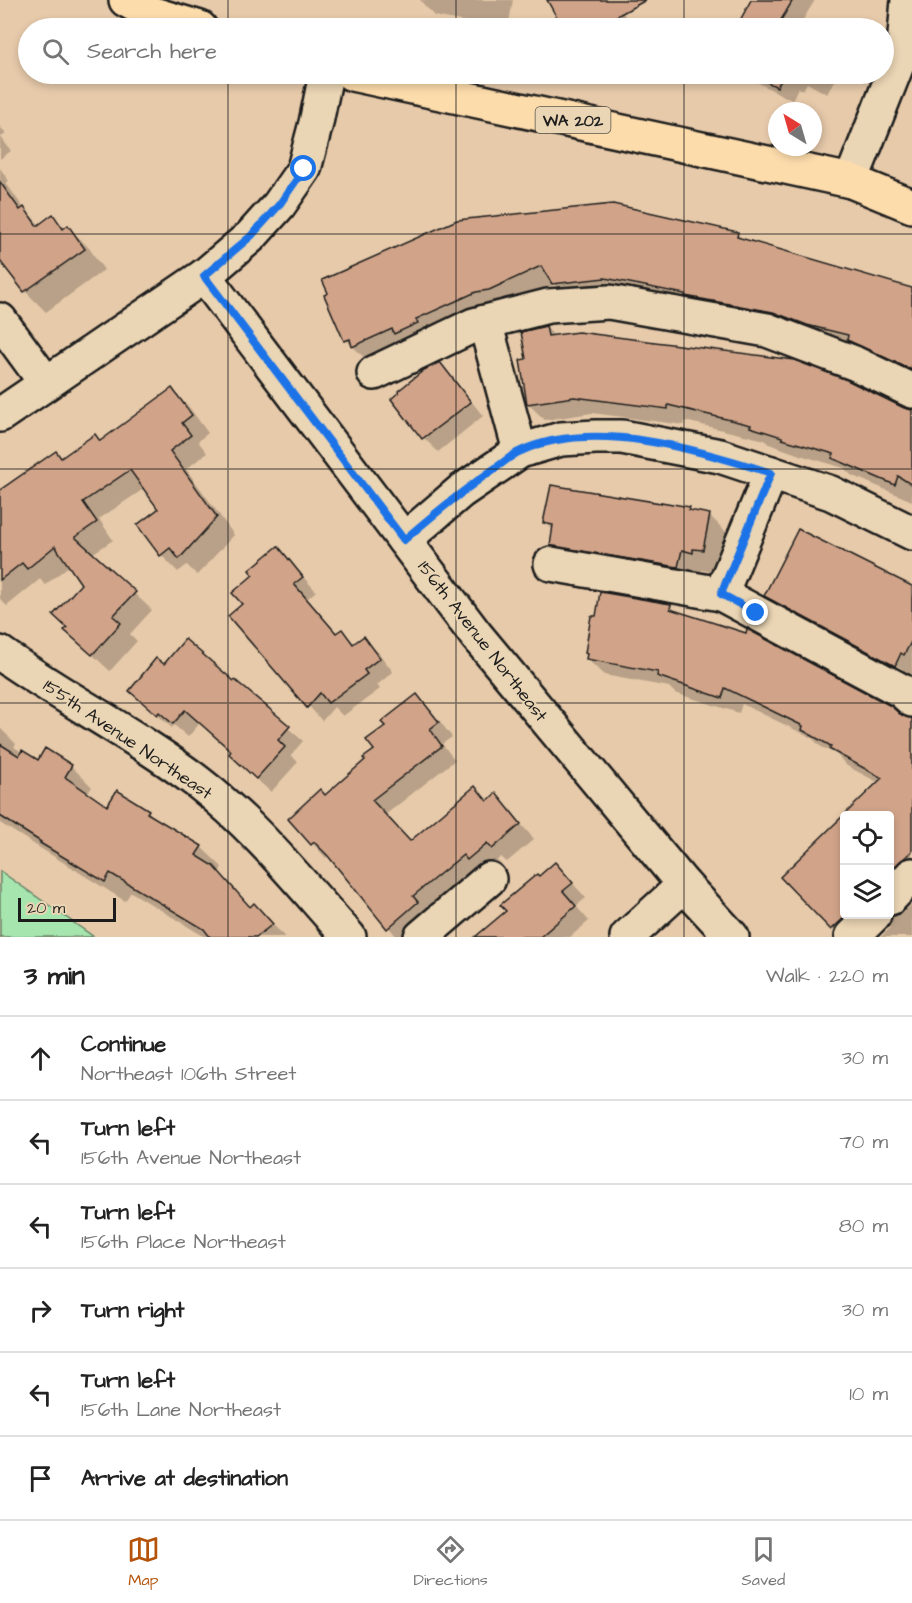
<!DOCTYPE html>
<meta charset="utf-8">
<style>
body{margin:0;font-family:"Architects Daughter",sans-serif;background:#f2f2f2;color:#222}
.controls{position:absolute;right:18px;bottom:18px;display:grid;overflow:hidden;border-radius:6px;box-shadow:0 3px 9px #0003}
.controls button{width:54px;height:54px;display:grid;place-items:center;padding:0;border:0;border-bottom:2px solid #e0e0e0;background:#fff;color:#222;font:30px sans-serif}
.compass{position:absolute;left:768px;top:102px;width:54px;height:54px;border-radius:50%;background:#fff;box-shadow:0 3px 9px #0003;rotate:323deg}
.scale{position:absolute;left:18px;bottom:15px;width:98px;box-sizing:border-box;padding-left:6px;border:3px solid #1c1c1c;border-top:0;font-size:16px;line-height:21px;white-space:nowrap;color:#1c1c1c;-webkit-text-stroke:4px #ead5b4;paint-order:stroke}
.stop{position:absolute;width:18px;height:18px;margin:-14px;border:4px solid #1a73e8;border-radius:50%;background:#fff}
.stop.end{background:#1a73e8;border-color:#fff;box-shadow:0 2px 6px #0008}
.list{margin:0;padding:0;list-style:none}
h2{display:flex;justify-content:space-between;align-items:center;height:78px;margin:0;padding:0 24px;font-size:26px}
h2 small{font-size:20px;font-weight:400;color:#767676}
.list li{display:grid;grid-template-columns:39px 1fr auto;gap:18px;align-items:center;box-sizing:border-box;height:84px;padding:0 24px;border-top:2px solid #e0e0e0}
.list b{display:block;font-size:22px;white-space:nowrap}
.list p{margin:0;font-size:20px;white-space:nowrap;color:#767676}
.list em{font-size:20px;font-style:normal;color:#767676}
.icon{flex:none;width:33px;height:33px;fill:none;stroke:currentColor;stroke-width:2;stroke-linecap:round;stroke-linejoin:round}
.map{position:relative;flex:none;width:912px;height:937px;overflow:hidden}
.search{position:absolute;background:#fff;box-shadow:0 3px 9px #0003;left:18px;right:18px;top:18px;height:66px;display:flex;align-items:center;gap:15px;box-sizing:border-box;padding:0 21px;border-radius:33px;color:#767676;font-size:22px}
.sheet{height:582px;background:#fff}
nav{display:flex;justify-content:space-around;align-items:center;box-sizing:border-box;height:84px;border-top:2px solid #e0e0e0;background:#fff;font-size:16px;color:#767676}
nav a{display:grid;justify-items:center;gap:3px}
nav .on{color:#b45309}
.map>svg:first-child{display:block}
</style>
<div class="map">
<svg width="912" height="937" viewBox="0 0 912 937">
<rect width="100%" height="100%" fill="#e7caaa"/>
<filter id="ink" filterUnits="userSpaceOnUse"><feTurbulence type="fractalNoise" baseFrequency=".0167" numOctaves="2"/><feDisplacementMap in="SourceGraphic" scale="12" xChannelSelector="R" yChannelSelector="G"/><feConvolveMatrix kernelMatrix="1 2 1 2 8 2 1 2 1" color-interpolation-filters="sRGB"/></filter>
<g filter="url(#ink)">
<polygon fill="#a6e5ae" stroke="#618065" stroke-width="1.5" points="0,871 94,937 0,937"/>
<g fill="#0003" fill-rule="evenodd">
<polygon points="420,0 513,0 508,28 498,28 434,16"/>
<polygon points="549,0 616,0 632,28 565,28"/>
<polygon points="752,0 815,0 798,28 737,28"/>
<polygon points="741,74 838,74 827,94 807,83 803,90 798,88 792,100"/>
<polygon points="0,126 6,134 1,137 11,151 0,159"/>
<polygon points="0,168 9,181 6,183 25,210 40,225 53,216 66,229 68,227 89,248 104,270 46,312 25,291 0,258"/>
<polygon points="737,234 743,240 912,292 912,378 570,300 554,284 549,287 561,299 370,363 346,340 326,296"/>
<polygon points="546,327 555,337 912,411 912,501 851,475 844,468 800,455 769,444 765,440 685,421 684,425 592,413 545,420 528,404 527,361"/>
<polygon points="439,364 453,378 483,416 438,452 424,438 393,400"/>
<polygon points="172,390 189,407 208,433 198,441 207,453 186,469 234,535 197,575 187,565 178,572 161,555 161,509 145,488 99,519 113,540 92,554 152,610 130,634 137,641 110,671 66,630 83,584 70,565 45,585 40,579 7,606 0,599 0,492 62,459 101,442"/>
<polygon points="689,508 693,512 709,515 730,536 723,570 714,569 713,572 702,570 699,587 572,566 551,545 554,531 545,522"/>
<polygon points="277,548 316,591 307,599 338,634 342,631 355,644 364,638 378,652 393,672 377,685 380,689 343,716 334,707 322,721 230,616 244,604 255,575"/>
<path d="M912 588V683L787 616 766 596ZM788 607 903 669 902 671 788 610Z"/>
<polygon points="670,606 678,613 908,720 912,720 912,882 890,910 890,816 879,783 847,766 837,755 820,746 812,738 742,704 739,713 675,693 669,687 604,675 587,659"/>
<polygon points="164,666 235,682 303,741 291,755 298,762 271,792 244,768 232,752 200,723 188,737 174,725 172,728 131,691"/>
<polygon points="417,696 431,710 452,737 442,744 455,760 385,815 411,843 488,802 495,795 534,839 507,862 501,857 482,873 478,868 426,911 431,917 407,937 397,937 329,855 326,858 290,819 325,796 376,751 387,726"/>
<polygon points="0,728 16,744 14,747 38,762 45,750 71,766 92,787 87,794 108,808 148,811 158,821 201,847 222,867 219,873 251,908 254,905 285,937 205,937 131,892 125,901 0,823"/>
<polygon points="844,816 844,915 886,915 840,937 782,877"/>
<polygon points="555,864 586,898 576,906 589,921 570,937 478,937 508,911 539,878"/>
<polygon points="912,904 912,937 881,937 889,929 893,917 904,912"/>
</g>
<g fill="#d1a489" stroke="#1c1c1c" stroke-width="1.5">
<polygon points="547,0 646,0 595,28 563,28"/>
<polygon points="751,0 793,0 778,25 784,28 736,28"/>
<polygon points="751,74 791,74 789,77 784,75 777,87"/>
<polygon points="0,182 20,210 24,207 37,226 53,214 63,229 68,225 85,249 24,292 0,261"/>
<polygon points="613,204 738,232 737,237 912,288 912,370 847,340 848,335 807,325 773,312 685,296 685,294 605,278 552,284 541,266 489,290 476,292 416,319 418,323 394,334 392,329 352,347 350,339 344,341 324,295 328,293 322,280 457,220"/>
<polygon points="546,326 548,336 578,332 794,360 847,380 904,408 912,410 912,485 898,476 895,485 832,458 834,454 782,439 782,437 750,427 751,425 668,405 668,409 574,397 527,404 520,360 526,359 521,332"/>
<polygon points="440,362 471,402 422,439 391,399 399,392 398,391 424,370"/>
<polygon points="172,388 192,415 182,423 191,435 170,451 217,517 179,559 170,548 160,556 137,525 158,509 130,470 83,502 97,522 75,537 136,592 113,616 121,623 92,655 64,630 67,628 53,615 81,584 55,546 27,569 22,563 0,580 0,490 56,451 61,458 95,434 100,441"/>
<polygon points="551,485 661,503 661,502 690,507 689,510 710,514 703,550 693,549 693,553 682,550 678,567 550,546 553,525 543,523"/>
<polygon points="798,529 912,586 912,640 904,655 901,653 895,666 764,596"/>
<polygon points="278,546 303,577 294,584 336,633 342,629 353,644 364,636 380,658 364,670 367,674 328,703 320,693 307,708 228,616 242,604 232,593 253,575 249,570"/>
<polygon points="600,592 671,604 670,609 746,633 747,629 891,706 900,714 912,718 912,851 890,871 890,816 844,816 844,915 847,915 831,930 780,877 882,778 829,749 831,746 802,730 803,726 725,688 722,698 657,676 658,672 586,659 587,654 585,653 591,616 596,616"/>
<polygon points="185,639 234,681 235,680 290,726 278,740 285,747 256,779 229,754 231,751 185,710 173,724 159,712 157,715 129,691 156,658 164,664"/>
<polygon points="417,694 439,722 430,729 442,746 372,800 410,841 475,786 487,801 496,793 521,824 492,849 487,843 467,860 463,855 413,896 418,902 387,929 328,856 314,842 311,845 288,819 320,789 325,795 365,760 363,758 374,750 366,740 385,726 381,722"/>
<polygon points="0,744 19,756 22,750 38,760 45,748 72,765 65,777 107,806 117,790 149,810 147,813 202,846 196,855 214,866 250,907 254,903 273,924 256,937 210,937 204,929 110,873 105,882 40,843 41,842 0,816"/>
<polygon points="555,862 573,883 563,891 576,906 540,937 475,937 506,911 500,905 537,874 539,876"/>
</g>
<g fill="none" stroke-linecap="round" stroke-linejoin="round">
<g stroke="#1c1c1c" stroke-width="38">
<g id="minor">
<polyline points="851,181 904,47 908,0"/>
<polyline points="204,276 476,635 684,885 732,937"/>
<polyline points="0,320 46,383"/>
<polyline points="485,322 520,451"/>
<polyline points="374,373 474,325 548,306 609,302 767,330 854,363 912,391"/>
<polyline points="0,415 204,276 251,236 279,205 304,169 316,123 326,74"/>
<polyline points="404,540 460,492 520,451 561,439 596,437 622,437 720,456 831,493 912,533"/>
<polyline points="551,564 721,594 902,691 912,700"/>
<polyline points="721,594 771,473"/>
<path d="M0 653C65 699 136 735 199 783 256 827 301 884 349 937"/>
<polyline points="890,898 912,875"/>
<polyline points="421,937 489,879"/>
<polyline points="627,937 684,885"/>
<polyline points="852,937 874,915"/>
</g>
</g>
<g stroke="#1c1c1c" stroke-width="38">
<g id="major">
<polyline points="126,0 150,13 200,28"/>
<polyline points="352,74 851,181 912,206"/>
</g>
</g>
<use href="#minor" stroke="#ead5b4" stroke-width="33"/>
<use href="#major" stroke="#fddcac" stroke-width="33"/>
</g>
</g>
<g fill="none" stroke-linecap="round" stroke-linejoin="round" filter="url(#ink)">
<path stroke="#1a73e8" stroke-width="8" d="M304 169 279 205 251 236 204 276 404 540C433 515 462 491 494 469 503 463 511 455 521 451 593 418 700 450 771 473L721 594 756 613"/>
</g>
<path fill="none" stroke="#1c1c1c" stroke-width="1.5" stroke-opacity="0.55" d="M228 0V28M456 0V28M684 0V28M228 74V937M456 74V937M684 74V937M0 234H912M0 469H912M0 703H912"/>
<g text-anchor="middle" stroke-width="4.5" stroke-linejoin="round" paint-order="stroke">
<rect fill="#ead5b4" stroke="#5a544a" stroke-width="1.5" x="535.5" y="107" width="75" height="26" rx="4.5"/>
<g font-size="16" font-weight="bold" fill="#1c1c1c">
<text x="573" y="126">WA 202</text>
</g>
<g font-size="18" fill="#1c1c1c" stroke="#ead5b4">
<text transform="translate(483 641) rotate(52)" y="6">156th Avenue Northeast</text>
<text transform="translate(128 739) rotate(34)" y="6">155th Avenue Northeast</text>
</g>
</g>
</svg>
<div class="controls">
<button><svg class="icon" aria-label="locate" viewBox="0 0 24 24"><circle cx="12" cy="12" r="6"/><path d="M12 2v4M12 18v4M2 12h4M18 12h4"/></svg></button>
<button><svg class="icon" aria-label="layers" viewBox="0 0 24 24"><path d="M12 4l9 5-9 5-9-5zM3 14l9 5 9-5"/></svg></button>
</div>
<svg class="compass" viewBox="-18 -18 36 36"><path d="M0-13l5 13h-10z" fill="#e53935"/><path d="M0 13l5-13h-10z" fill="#767676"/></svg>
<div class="scale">20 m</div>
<div class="stop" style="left:304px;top:169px"></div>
<div class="stop end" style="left:756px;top:613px"></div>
<div class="search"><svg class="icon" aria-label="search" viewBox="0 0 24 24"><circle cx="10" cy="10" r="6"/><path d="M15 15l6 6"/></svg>Search here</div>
</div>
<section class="sheet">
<h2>3 min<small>Walk · 220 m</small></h2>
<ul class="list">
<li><svg class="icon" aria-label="ahead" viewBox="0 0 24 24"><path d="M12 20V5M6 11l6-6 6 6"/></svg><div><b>Continue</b><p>Northeast 106th Street</p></div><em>30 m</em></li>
<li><svg class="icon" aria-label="left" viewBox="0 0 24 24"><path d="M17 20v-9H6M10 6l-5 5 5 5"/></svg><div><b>Turn left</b><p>156th Avenue Northeast</p></div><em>70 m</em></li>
<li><svg class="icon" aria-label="left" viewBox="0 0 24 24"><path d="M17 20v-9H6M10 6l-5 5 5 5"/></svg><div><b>Turn left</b><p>156th Place Northeast</p></div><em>80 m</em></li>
<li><svg class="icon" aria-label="right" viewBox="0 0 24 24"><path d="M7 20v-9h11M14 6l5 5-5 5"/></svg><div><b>Turn right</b></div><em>30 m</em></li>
<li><svg class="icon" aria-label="left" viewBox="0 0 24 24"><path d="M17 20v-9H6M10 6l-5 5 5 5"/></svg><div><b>Turn left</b><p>156th Lane Northeast</p></div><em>10 m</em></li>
<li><svg class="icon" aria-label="arrive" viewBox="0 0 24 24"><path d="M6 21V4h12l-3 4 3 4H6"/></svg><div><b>Arrive at destination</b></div></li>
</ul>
</section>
<nav>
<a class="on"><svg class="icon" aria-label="map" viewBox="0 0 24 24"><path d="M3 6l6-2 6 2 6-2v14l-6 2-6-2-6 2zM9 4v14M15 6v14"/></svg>Map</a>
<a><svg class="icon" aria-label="directions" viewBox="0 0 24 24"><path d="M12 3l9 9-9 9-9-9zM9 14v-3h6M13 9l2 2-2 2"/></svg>Directions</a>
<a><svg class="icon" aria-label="saved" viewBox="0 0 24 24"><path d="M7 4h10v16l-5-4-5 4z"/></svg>Saved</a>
</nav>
